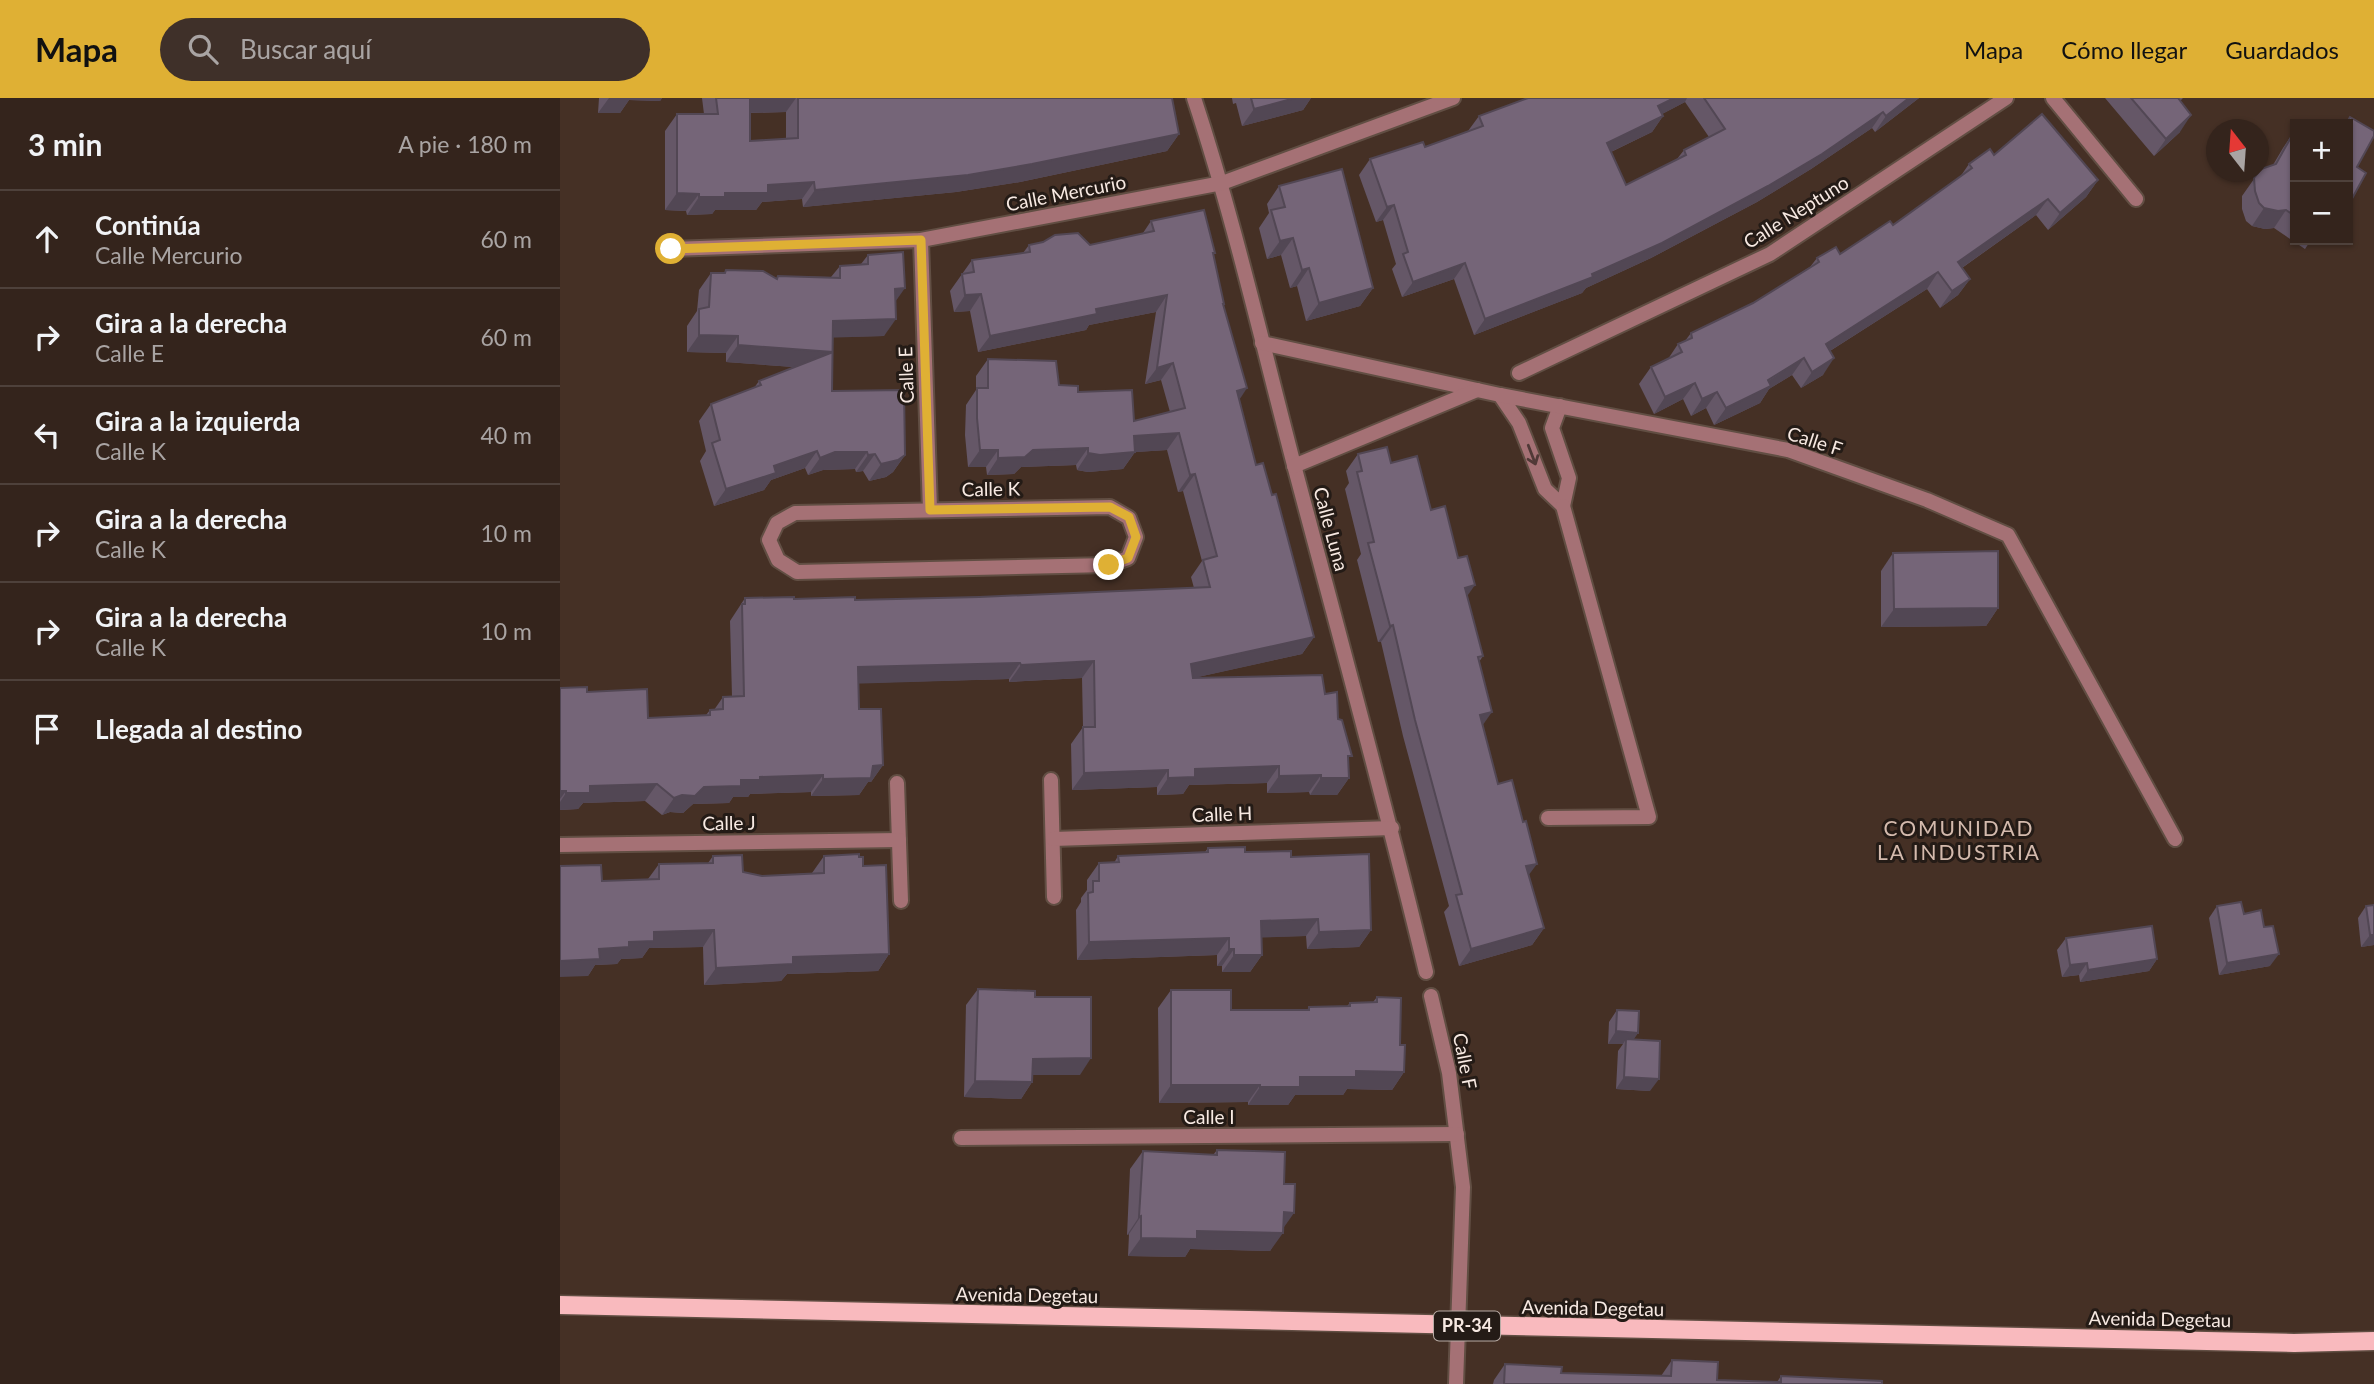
<!DOCTYPE html>
<html lang="es">
<meta charset="utf-8">
<style>
body{margin:0;font-family:Lato,sans-serif;background:#3f3029;color:#f1f3f6}
.controls{position:absolute;right:21px;top:21px;display:grid;overflow:hidden;border-radius:0px;box-shadow:0 2px 5px #0004}
.controls button{width:63px;height:63px;display:grid;place-items:center;padding:0;border:0;border-bottom:2px solid #4e413b;background:#34241c;color:#f1f3f6;font:35px sans-serif}
.compass{position:absolute;left:1646px;top:21px;width:63px;height:63px;border-radius:50%;background:#34241c;box-shadow:0 2px 5px #0004;rotate:343deg}
.stop{position:absolute;width:21px;height:21px;margin:-16px;border:5px solid #dfb034;border-radius:50%;background:#fff}
.stop.end{background:#dfb034;border-color:#fff;box-shadow:0 2px 7px #0008}
.list{margin:0;padding:0;list-style:none}
h2{display:flex;justify-content:space-between;align-items:center;height:91px;margin:0;padding:0 28px;font-size:30px}
h2 small{font-size:23px;font-weight:400;color:#a9a4a3}
.list li{display:grid;grid-template-columns:46px 1fr auto;gap:21px;align-items:center;box-sizing:border-box;height:98px;padding:0 28px;border-top:2px solid #4e413b}
.list b{display:block;font-size:26px;white-space:nowrap}
.list p{margin:0;font-size:23px;white-space:nowrap;color:#a9a4a3}
.list em{font-size:23px;font-style:normal;color:#a9a4a3}
.icon{flex:none;width:38px;height:38px;fill:none;stroke:currentColor;stroke-width:2;stroke-linecap:round;stroke-linejoin:round}
.map{position:relative;flex:none;width:1814px;height:1286px;overflow:hidden}
header{display:flex;align-items:center;gap:42px;box-sizing:border-box;height:98px;padding:0 35px;background:#dfb034;color:#111}
header strong{font-size:33px}
nav{display:flex;gap:38px;margin-inline-start:auto;font-size:24px}
.search{width:490px;height:63px;background:#3f3029;display:flex;align-items:center;gap:18px;box-sizing:border-box;padding:0 24px;border-radius:38px;color:#a9a4a3;font-size:26px}
main{display:flex}
aside{flex:1;background:#34241c}
.map>svg:first-child{display:block}
</style>
<header>
<strong>Mapa</strong>
<div class="search"><svg class="icon" aria-label="search" viewBox="0 0 24 24"><circle cx="10" cy="10" r="6"/><path d="M15 15l6 6"/></svg>Buscar aquí</div>
<nav><a>Mapa</a><a>Cómo llegar</a><a>Guardados</a></nav>
</header>
<main>
<aside>
<h2>3 min<small>A pie · 180 m</small></h2>
<ul class="list">
<li><svg class="icon" aria-label="ahead" viewBox="0 0 24 24"><path d="M12 20V5M6 11l6-6 6 6"/></svg><div><b>Continúa</b><p>Calle Mercurio</p></div><em>60 m</em></li>
<li><svg class="icon" aria-label="right" viewBox="0 0 24 24"><path d="M7 20v-9h11M14 6l5 5-5 5"/></svg><div><b>Gira a la derecha</b><p>Calle E</p></div><em>60 m</em></li>
<li><svg class="icon" aria-label="left" viewBox="0 0 24 24"><path d="M17 20v-9H6M10 6l-5 5 5 5"/></svg><div><b>Gira a la izquierda</b><p>Calle K</p></div><em>40 m</em></li>
<li><svg class="icon" aria-label="right" viewBox="0 0 24 24"><path d="M7 20v-9h11M14 6l5 5-5 5"/></svg><div><b>Gira a la derecha</b><p>Calle K</p></div><em>10 m</em></li>
<li><svg class="icon" aria-label="right" viewBox="0 0 24 24"><path d="M7 20v-9h11M14 6l5 5-5 5"/></svg><div><b>Gira a la derecha</b><p>Calle K</p></div><em>10 m</em></li>
<li><svg class="icon" aria-label="arrive" viewBox="0 0 24 24"><path d="M6 21V4h12l-3 4 3 4H6"/></svg><div><b>Llegada al destino</b></div></li>
</ul>
</aside>
<div class="map">
<svg width="1814" height="1286" viewBox="0 0 1814 1286">
<rect width="100%" height="100%" fill="#453025"/>
<g fill="none" stroke-linecap="round" stroke-linejoin="round">
<g stroke="#614e43" stroke-width="18">
<g id="lane">
<polyline points="940,297 959,325 985,391 1003,408 1009,380 992,330 1000,308"/>
<polyline points="988,720 1089,719 1003,408"/>
</g>
</g>
<g stroke="#614e43" stroke-width="18">
<g id="street">
<path d="M634 0C674 121 702 245 734 367 779 536 825 704 866 874"/>
<polyline points="1493,0 1576,101"/>
<polyline points="361,142 370,412"/>
<polyline points="111,151 361,142 662,85 893,0"/>
<polyline points="702,245 940,297 1228,352 1367,402 1448,437 1615,741"/>
<polyline points="959,275 1210,156 1446,0"/>
<polyline points="734,368 917,292"/>
<polygon points="550,409 569,420 576,439 568,460 549,467 237,474 218,462 209,442 217,425 235,415"/>
<polyline points="491,682 494,799"/>
<polyline points="337,685 341,803"/>
<polyline points="493,741 832,730"/>
<polyline points="0,747 339,742"/>
<polyline points="871,898 889,975 903,1089 896,1286"/>
<polyline points="401,1040 897,1036"/>
</g>
</g>
<g stroke="#614e43" stroke-width="21">
<polyline id="primary" points="0,1207 1734,1245 1814,1243"/>
</g>
<use href="#lane" stroke="#a57175" stroke-width="14"/>
<use href="#street" stroke="#a57175" stroke-width="14"/>
<use href="#primary" stroke="#f9babe" stroke-width="18"/>
</g>
<g fill="#655767" fill-rule="evenodd">
<polygon points="39,0 102,0 100,3 69,2 60,15 38,15"/>
<path d="M142 0H612L619 36 607 53 460 84 396 94 243 109 242 101 202 104 196 112H155L152 116 127 117 126 113 105 112V33L117 16H144ZM226 14V41L190 43V15Z"/>
<polygon points="672,0 751,0 743,12 682,28 676,5 673,6"/>
<path d="M968 0H1359L1315 34 1312 30 1251 71 1197 104 1091 160 1026 190 1022 195 914 237 894 181 842 199 832 171 836 166 823 122 816 124 799 77 810 61 865 49 908 33 919 18ZM1125 4 1149 39 1124 52 1117 61 1066 87 1051 54 1092 34 1103 18 1102 16Z"/>
<polygon points="1545,0 1623,0 1620,3 1620,34 1594,58"/>
<polygon points="1735,32 1735,142 1751,142 1745,151 1714,130 1705,131 1692,128 1686,123 1682,111 1682,98 1701,71 1713,67 1723,50"/>
<polygon points="1434,57 1538,82 1526,99 1488,132 1476,117 1402,170 1410,181 1398,197 1380,210 1367,191 1270,253 1263,277 1241,290 1232,277 1209,291 1200,305 1154,327 1146,310 1131,318 1123,301 1094,316 1079,286 1091,269 1108,261 1118,246 1125,243 1131,235 1193,205 1250,169 1257,160 1280,156 1333,127 1400,79 1409,66"/>
<polygon points="719,88 813,190 800,208 746,223 737,188 730,190 721,157 707,161 699,130 709,115 707,106"/>
<polygon points="591,123 653,157 664,206 663,208 679,302 696,367 712,397 754,539 742,556 633,580 765,596 778,621 788,663 789,680 777,697 750,697 749,694 707,695 707,685 629,687 623,696 597,697 597,689 512,692 511,646 523,629 522,580 449,584 449,581 298,585 299,611 323,667 311,684 308,684 299,697 251,698 251,694 190,696 188,699 173,699 169,705 133,706 123,715 110,714 102,717 85,703 23,705 18,711 0,712 0,590 27,594 88,620 146,617 150,612 154,612 163,599 172,599 170,523 185,500 295,502 419,499 634,490 631,479 642,463 623,393 618,394 607,352 575,354 563,371 528,374 517,372 516,367 461,369 454,376 427,377 426,369 408,369 405,337 406,307 416,292 416,278 428,261 518,294 574,323 610,314 601,282 585,286 596,214 529,227 526,232 418,254 410,213 394,214 390,193 412,162 463,155 469,147 530,147 583,135"/>
<polygon points="308,157 335,204 324,238 273,239 272,293 345,357 333,374 326,379 309,383 303,373 296,374 295,371 263,372 248,377 245,370 211,382 204,392 154,408 140,363 146,353 139,323 151,306 194,290 199,283 234,269 166,264 166,255 127,254 127,228 137,213 139,192 151,175 164,175 166,172 216,181 218,178 271,179 280,168 301,166"/>
<polygon points="798,356 831,365 871,412 907,498 923,558 919,564 923,628 938,686 969,777 984,830 972,847 899,868 884,814 889,808 843,638 821,544 818,544 797,462 801,456 785,391 789,385 786,373"/>
<polygon points="1333,455 1438,510 1426,528 1321,529 1321,473"/>
<polygon points="648,750 731,759 811,832 799,849 747,851 746,838 702,839 702,857 690,874 662,874 662,868 657,868 657,857 517,862 516,812 521,804 521,800 527,792 527,782 539,765 554,765 558,758 645,754"/>
<polygon points="153,758 183,774 202,778 252,775 264,758 299,759 303,768 329,856 318,873 227,876 221,883 144,887 143,849 89,850 82,860 61,861 57,866 35,867 28,878 42,783 88,781 99,766 148,765"/>
<polygon points="1657,808 1684,816 1710,868 1659,877 1649,820"/>
<polygon points="1806,808 1814,847 1801,849 1798,820"/>
<polygon points="1506,840 1597,861 1589,873 1520,884 1519,877 1502,879 1497,852"/>
<polygon points="418,891 475,899 520,977 472,977 472,984 461,1001 404,999 406,907"/>
<polygon points="611,892 671,912 747,912 749,909 787,908 790,905 813,904 817,899 840,947 844,974 832,992 787,991 783,997 735,997 728,1007 688,1007 688,1004 599,1005 598,910"/>
<polygon points="1057,912 1078,935 1073,941 1090,993 1056,991 1058,953 1063,946 1048,946 1049,924"/>
<polygon points="657,1052 723,1131 710,1153 630,1151 625,1159 568,1158 569,1136 567,1137 570,1071 583,1053 653,1057"/>
<polygon points="1112,1262 1157,1282 1217,1284 1221,1278 1322,1286 933,1286 934,1282 945,1266 1001,1275 1101,1278"/>
</g>
<g fill="#524754">
<polygon points="49,0 102,0 100,3 69,2 60,15 38,15"/>
<polygon points="188,0 236,0 226,14 178,15"/>
<polygon points="735,0 751,0 743,12 682,28 694,11"/>
<polygon points="1114,0 1127,0 1125,4 1087,24 1098,8"/>
<polygon points="1349,0 1359,0 1315,34 1326,18"/>
<polygon points="1323,14 1312,30 1251,71 1197,104 1091,160 1026,190 1022,195 914,237 925,221 1032,176"/>
<polygon points="1631,17 1620,34 1594,58 1606,41"/>
<polygon points="1103,18 1092,34 1036,61 1047,45"/>
<polygon points="619,36 607,53 460,84 396,94 243,109 255,92"/>
<polygon points="1538,82 1526,99 1488,132 1500,115"/>
<polygon points="254,84 242,101 202,104 196,112 155,112 152,116 127,117 139,99 208,87"/>
<polygon points="117,95 139,96 126,113 105,112"/>
<polygon points="1488,101 1476,117 1386,181 1398,164"/>
<polygon points="834,107 823,122 816,124 827,109"/>
<polygon points="1704,110 1726,112 1714,130 1705,131 1692,128"/>
<polygon points="733,140 721,157 707,161 720,143"/>
<polygon points="905,165 894,181 842,199 853,184"/>
<polygon points="749,170 737,188 730,190 742,172"/>
<polygon points="1378,174 1367,191 1254,263 1266,246"/>
<polygon points="1410,181 1398,197 1380,210 1392,193"/>
<polygon points="345,190 333,207 335,191"/>
<polygon points="813,190 800,208 746,223 759,205"/>
<polygon points="421,196 410,213 394,214 405,197"/>
<polygon points="607,197 596,214 529,227 526,232 418,254 430,238 536,211"/>
<polygon points="336,221 324,238 261,240 273,223"/>
<polygon points="139,237 178,238 166,255 127,254"/>
<polygon points="178,247 273,254 261,271 166,264"/>
<polygon points="1244,260 1232,277 1209,291 1200,305 1154,327 1166,310"/>
<polygon points="1274,260 1263,277 1241,290 1252,274"/>
<polygon points="613,265 601,282 585,286 597,270"/>
<polygon points="1135,285 1123,301 1094,316 1105,299"/>
<polygon points="687,290 676,307 677,293"/>
<polygon points="1157,294 1146,310 1131,318 1142,301"/>
<polygon points="619,335 607,352 562,355 574,338"/>
<polygon points="528,350 516,367 461,369 454,376 427,377 438,360 473,352"/>
<polygon points="420,352 438,352 426,369 408,369"/>
<polygon points="257,353 245,370 211,382 204,392 154,408 166,391 214,368"/>
<polygon points="275,354 307,354 295,371 263,372 248,377 260,360"/>
<polygon points="575,354 563,371 528,374 517,372 528,355"/>
<polygon points="315,356 303,373 296,374 308,357"/>
<polygon points="345,357 333,374 326,379 309,383 321,366"/>
<polygon points="635,376 623,393 618,394 630,377"/>
<polygon points="915,487 903,504 905,490"/>
<polygon points="1438,510 1426,528 1321,529 1334,511"/>
<polygon points="833,527 821,544 818,544 830,528"/>
<polygon points="754,539 742,556 620,583 631,566"/>
<polygon points="534,563 522,580 449,584 461,567"/>
<polygon points="460,565 449,581 286,586 298,569"/>
<polygon points="932,614 920,631 920,617"/>
<polygon points="323,667 311,684 308,684 299,697 251,698 263,681 313,668"/>
<polygon points="719,668 707,685 629,687 623,696 597,697 608,680 635,671"/>
<polygon points="608,672 597,689 512,692 524,675"/>
<polygon points="263,677 251,694 190,696 188,699 173,699 169,705 133,706 123,715 110,714 102,717 114,700 144,689 200,679"/>
<polygon points="761,677 749,694 707,695 719,678"/>
<polygon points="761,680 789,680 777,697 750,697"/>
<polygon points="97,686 85,703 23,705 18,711 0,712 0,704 6,695 30,688"/>
<polygon points="0,693 6,693 0,701"/>
<polygon points="977,766 965,782 966,768"/>
<polygon points="758,821 746,838 689,840 701,823"/>
<polygon points="984,830 972,847 899,868 911,851"/>
<polygon points="154,832 143,849 89,850 82,860 61,861 57,866 35,867 28,878 0,879 0,863 39,851 69,844 94,834"/>
<polygon points="811,832 799,849 747,851 759,834"/>
<polygon points="1810,837 1814,837 1814,847 1801,849"/>
<polygon points="669,840 657,857 517,862 529,844"/>
<polygon points="669,851 674,851 662,868 657,868"/>
<polygon points="329,856 318,873 227,876 221,883 144,887 156,870 233,859"/>
<polygon points="1719,856 1710,868 1659,877 1667,865"/>
<polygon points="674,857 702,857 690,874 662,874"/>
<polygon points="1597,861 1589,873 1520,884 1528,872"/>
<polygon points="1527,865 1519,877 1502,879 1510,867"/>
<polygon points="1056,933 1078,935 1070,947 1066,941 1063,946 1048,946"/>
<polygon points="531,960 520,977 461,977 473,961"/>
<polygon points="796,973 844,974 832,992 787,991 783,997 735,997 728,1007 688,1007 700,989 740,979"/>
<polygon points="1064,979 1099,981 1090,993 1056,991"/>
<polygon points="415,983 472,984 461,1001 404,999"/>
<polygon points="611,987 700,987 688,1004 599,1005"/>
<polygon points="724,1114 734,1115 722,1132"/>
<polygon points="581,1118 569,1136 567,1137 579,1119"/>
<polygon points="637,1133 723,1135 710,1153 630,1151 625,1159 568,1158 581,1140"/>
</g>
<g fill="#756578" stroke="#524754" stroke-width="2">
<polygon points="156,0 190,0 190,43 238,40 238,0 612,0 619,36 472,66 408,77 255,92 254,84 208,87 208,95 165,95 165,99 139,99 139,96 117,95 117,16 158,16"/>
<polygon points="691,0 735,0 694,11"/>
<polygon points="968,0 1114,0 1098,8 1103,18 1047,45 1066,87 1126,57 1124,52 1165,31 1144,0 1349,0 1326,18 1323,14 1262,56 1208,88 1102,145 1032,176 1033,179 925,221 905,165 853,184 843,156 848,154 834,107 827,109 810,61 863,44 865,49 923,28 919,18"/>
<polygon points="1571,0 1618,0 1631,17 1606,41"/>
<polygon points="1482,16 1538,82 1500,115 1488,101 1398,164 1410,181 1392,193 1378,174 1266,246 1274,260 1252,274 1244,260 1208,282 1211,288 1166,310 1157,294 1142,301 1135,285 1105,299 1091,269 1122,254 1118,246 1132,240 1131,235 1193,205 1259,164 1257,160 1276,149 1280,156 1330,123 1333,127 1412,70 1409,66 1430,51 1434,57"/>
<polygon points="1790,19 1814,33 1814,38 1797,69 1806,75 1788,108 1788,26 1786,26"/>
<polygon points="1735,32 1735,118 1726,112 1718,113 1704,110 1699,105 1695,93 1694,80 1701,71 1716,66"/>
<polygon points="782,71 813,190 759,205 749,170 742,172 733,140 720,143 711,112 725,109 719,88"/>
<polygon points="644,112 655,155 653,155 664,206 663,206 687,290 677,293 696,367 703,365 712,397 716,396 754,539 631,566 633,580 762,577 765,596 777,594 778,621 782,622 792,658 788,658 789,680 761,680 761,677 719,678 719,668 635,671 635,679 608,680 608,672 524,675 523,629 535,629 534,563 461,567 460,565 298,569 299,611 321,611 323,667 313,668 311,680 263,681 263,677 200,679 200,682 181,682 181,688 144,689 135,698 122,697 114,700 97,686 30,688 30,695 6,695 6,693 0,693 0,590 27,589 27,594 87,591 88,620 150,617 150,612 163,611 163,599 184,598 182,506 185,506 185,500 234,499 234,501 295,499 295,502 419,499 650,489 643,462 657,458 635,376 630,377 619,335 574,338 575,354 540,357 528,355 528,350 473,352 465,359 438,360 438,352 420,352 417,320 417,290 428,290 428,261 496,263 499,287 518,288 518,294 572,292 574,323 625,310 613,265 597,270 607,197 536,211 537,216 430,238 421,196 405,197 402,176 414,174 412,162 470,154 469,147 483,144 495,137 518,135 530,147 594,133 591,123"/>
<polygon points="343,154 345,190 335,191 336,221 273,223 272,293 344,292 345,357 338,362 321,366 315,356 308,357 307,354 275,354 260,360 257,353 214,368 216,375 166,391 152,345 160,342 151,306 201,287 199,283 273,254 178,247 178,238 139,237 139,211 149,209 151,175 165,175 166,172 203,173 217,181 218,178 280,180 280,168 308,166 308,157"/>
<polygon points="827,349 831,365 857,358 871,412 885,408 898,460 907,458 915,487 905,490 923,558 918,559 932,614 920,617 938,686 952,682 963,724 966,723 977,766 966,768 984,830 911,851 896,797 902,796 855,622 833,527 830,528 808,445 814,444 797,374 802,373 798,356"/>
<polygon points="1438,453 1438,510 1334,511 1333,455"/>
<polygon points="685,749 685,754 731,753 731,759 809,756 811,832 759,834 758,821 701,823 702,857 674,857 674,851 669,851 669,840 529,844 528,795 533,794 533,783 539,783 539,765 559,764 558,758 648,754 648,750"/>
<polygon points="299,756 299,759 303,759 303,768 326,767 329,856 233,859 233,866 156,870 154,832 94,834 94,843 69,844 69,849 39,851 40,861 0,863 0,768 41,767 42,783 99,781 99,766 153,765 153,758 182,757 183,774 202,778 264,775 264,758"/>
<polygon points="1681,804 1684,816 1701,812 1704,829 1713,828 1719,856 1667,865 1657,808"/>
<polygon points="1814,807 1814,837 1810,837 1806,808"/>
<polygon points="1592,828 1597,861 1528,872 1527,865 1510,867 1506,840"/>
<polygon points="418,891 475,893 475,899 531,899 531,960 473,961 472,984 415,983"/>
<polygon points="611,892 671,892 671,912 749,912 749,909 790,908 790,905 817,904 817,899 841,900 840,947 845,947 844,974 796,973 796,979 740,979 740,989 700,989 700,987 611,987"/>
<polygon points="1057,912 1079,913 1078,935 1056,933"/>
<polygon points="1066,941 1100,943 1099,981 1064,979"/>
<polygon points="657,1052 725,1054 724,1086 735,1086 734,1115 724,1114 723,1135 637,1133 637,1141 581,1140 581,1118 579,1119 583,1053 657,1057"/>
<polygon points="1112,1262 1158,1264 1157,1282 1221,1284 1221,1278 1322,1283 1322,1286 944,1286 945,1266 1002,1269 1001,1275 1111,1278"/>
</g>
<defs><path id="oneway-shaft" d="M-6 0H5M1.5-3L5.5 0L1.5 3" fill="none" stroke-width="1.6" stroke-linecap="round" stroke-linejoin="round" transform="scale(1.75)"/></defs>
<use stroke="#513937" href="#oneway-shaft" transform="translate(972 357) rotate(69)"/>
<g fill="none" stroke-linecap="round" stroke-linejoin="round">
<polyline stroke="#dfb034" stroke-width="9" points="111,151 361,142 370,412 550,409 569,419 576,439 568,460 549,467"/>
</g>
<g text-anchor="middle" stroke-width="6" stroke-linejoin="round" paint-order="stroke">
<rect fill="#241b16" stroke="#b8aba5" stroke-width="2" x="874" y="1213.5" width="66" height="29" rx="5"/>
<g font-size="18" font-weight="bold" fill="#f7e9e2">
<text x="907" y="1234">PR-34</text>
</g>
<g font-size="19" fill="#f7e9e2" stroke="#241b16">
<text transform="translate(506 95) rotate(-11)" y="7">Calle Mercurio</text>
<text transform="translate(1236 114) rotate(-32)" y="7">Calle Neptuno</text>
<text transform="translate(346 277) rotate(-92)" y="7">Calle E</text>
<text transform="translate(1255 343) rotate(18)" y="7">Calle F</text>
<text transform="translate(431 391) rotate(-1)" y="7">Calle K</text>
<text transform="translate(771 431) rotate(75)" y="7">Calle Luna</text>
<text transform="translate(662 716) rotate(-2)" y="7">Calle H</text>
<text transform="translate(169 725) rotate(-1)" y="7">Calle J</text>
<text transform="translate(905 963) rotate(79)" y="7">Calle F</text>
<text x="649" y="1026">Calle I</text>
<text transform="translate(467 1197) rotate(1)" y="7">Avenida Degetau</text>
<text transform="translate(1033 1210) rotate(1)" y="7">Avenida Degetau</text>
<text transform="translate(1600 1221) rotate(1)" y="7">Avenida Degetau</text>
</g>
<g font-size="21" letter-spacing="2" fill="#d4baad" stroke="#241b16">
<text x="1399" y="738">COMUNIDAD<tspan x="1399" dy="24">LA INDUSTRIA</tspan></text>
</g>
</g>
</svg>
<div class="controls">
<button>+</button>
<button>−</button>
</div>
<svg class="compass" viewBox="-18 -18 36 36"><path d="M0-13l5 13h-10z" fill="#e53935"/><path d="M0 13l5-13h-10z" fill="#a9a4a3"/></svg>
<div class="stop" style="left:111px;top:151px"></div>
<div class="stop end" style="left:549px;top:467px"></div>
</div>
</main>
